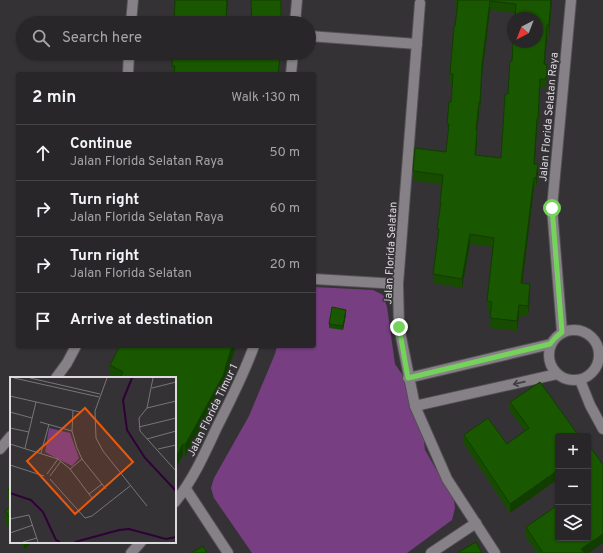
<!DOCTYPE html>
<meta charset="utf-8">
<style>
body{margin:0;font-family:Overpass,sans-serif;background:#343234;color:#f1f3f6}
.controls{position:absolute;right:12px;bottom:12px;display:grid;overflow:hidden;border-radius:4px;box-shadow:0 1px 3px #0004}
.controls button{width:36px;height:36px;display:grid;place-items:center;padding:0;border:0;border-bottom:1px solid #444345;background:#282628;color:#f1f3f6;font:20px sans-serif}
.compass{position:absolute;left:507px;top:12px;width:36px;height:36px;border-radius:50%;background:#282628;box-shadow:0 1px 3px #0004;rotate:222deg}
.stop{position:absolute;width:12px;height:12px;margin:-9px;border:3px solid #75d25b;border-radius:50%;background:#fff}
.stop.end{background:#75d25b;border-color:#fff;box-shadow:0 1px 4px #0008}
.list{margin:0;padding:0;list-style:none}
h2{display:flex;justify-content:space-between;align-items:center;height:52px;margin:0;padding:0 16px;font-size:17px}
h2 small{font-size:13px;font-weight:400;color:#a5a5a8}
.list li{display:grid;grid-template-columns:26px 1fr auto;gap:12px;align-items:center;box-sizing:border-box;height:56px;padding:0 16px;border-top:1px solid #444345}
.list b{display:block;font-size:15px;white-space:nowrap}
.list p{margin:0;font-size:13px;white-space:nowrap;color:#a5a5a8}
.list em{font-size:13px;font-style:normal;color:#a5a5a8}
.icon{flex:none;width:22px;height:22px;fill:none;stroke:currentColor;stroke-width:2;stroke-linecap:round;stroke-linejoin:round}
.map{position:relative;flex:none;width:603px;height:553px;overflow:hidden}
.search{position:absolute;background:#282628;box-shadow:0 1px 3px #0004;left:16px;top:16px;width:300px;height:44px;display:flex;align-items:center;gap:10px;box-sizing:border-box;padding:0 14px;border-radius:22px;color:#a5a5a8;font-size:15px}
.panel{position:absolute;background:#282628;box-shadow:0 1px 3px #0004;left:16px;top:72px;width:300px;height:276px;border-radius:4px}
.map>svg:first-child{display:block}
</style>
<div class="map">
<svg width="603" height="553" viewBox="0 0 603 553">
<rect width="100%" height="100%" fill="#353236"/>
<polygon fill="#773e82" points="314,287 373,290 383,295 387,307 395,364 419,399 425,450 454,500 455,508 452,520 407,553 252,553 214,498 211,488 214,478 249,416 275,354 277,346 314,346"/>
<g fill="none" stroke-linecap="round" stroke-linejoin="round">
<g stroke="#535053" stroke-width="12">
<g id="minor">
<polyline points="420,3 398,284 399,327 415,406 447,479 495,553"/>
<polyline points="131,23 133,0"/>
<polyline points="295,23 297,0"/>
<polyline points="309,36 417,44"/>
<polyline points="128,74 129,53"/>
<polyline points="291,74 293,53"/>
<polyline points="314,279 398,284"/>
<circle cx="574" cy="355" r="25"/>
<polyline points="562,332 552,208 571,0"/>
<polyline points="56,378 67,363 76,346"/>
<polyline points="408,378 551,344"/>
<polyline points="580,380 590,405 603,429"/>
<polyline points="415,406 557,374"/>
<polyline points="0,449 11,436"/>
<polyline points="186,489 228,553"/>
<path d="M175 502C193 480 205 453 217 427 230 401 244 374 254 346"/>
<polyline points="131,553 141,542"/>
<polyline points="431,553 476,523"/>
</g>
</g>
<use href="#minor" stroke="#858186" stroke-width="10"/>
</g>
<g fill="#164b00" fill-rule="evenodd">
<polygon points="228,0 226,23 174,23"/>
<path d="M456 0H552L549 35 547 34 545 65 547 74 546 88H540L538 129 537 128 534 164 538 174 536 187H534L522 283 530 294 528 316 519 315 517 331 490 328 491 311H487V301L493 247 470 244 462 288 433 283V274L438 239H437V229L440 210V202L442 185 413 180V171L446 152 448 133H447V124L451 102 453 83H450V73L458 7H456ZM490 10 515 13 512 61 501 158 476 156 477 140V131L479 112H480L482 75Z"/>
<polygon points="151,53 278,53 278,57 280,67 279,74 172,74 173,56 151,54"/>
<polygon points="346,314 343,330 329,328 329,324"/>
<polygon points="120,346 236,346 223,387 185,456 183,455 175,470 175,378 114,378 110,376 110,365"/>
<polygon points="510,402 558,436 558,479 510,513 464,444 464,435 507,444 525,431 510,411"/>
<polygon points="11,486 11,504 8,500 8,489"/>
<polygon points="11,506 11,530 5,522 5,511"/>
<polygon points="526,527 589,553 537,553 526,537"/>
<polygon points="20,542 33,542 24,549"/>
</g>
<g fill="#123d00">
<polygon points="227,0 228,0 226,23"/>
<polygon points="551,0 552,0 549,35 549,25"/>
<polygon points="490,1 490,10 482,75 480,112 480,102 482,65"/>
<polygon points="547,25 547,34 544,74 544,64"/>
<polygon points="479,102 479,112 476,140 476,130"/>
<polygon points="537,119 537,128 534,173 534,164"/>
<polygon points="477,131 477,140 475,165 475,155"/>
<polygon points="538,164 538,174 536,187 536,178"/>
<polygon points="534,178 534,187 521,293 521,283"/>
<polygon points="470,234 470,244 462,288 462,279"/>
<polygon points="530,284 530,294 528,316 528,306"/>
<polygon points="519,305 519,315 517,331 517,321"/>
<polygon points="346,310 346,314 343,330 343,326"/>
<polygon points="232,346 236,346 223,387 185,456 185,445"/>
<polygon points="183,444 183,455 175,470 175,459"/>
<polygon points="558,470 558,479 510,513 510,504"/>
<polygon points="603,534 603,543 589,553 581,553 581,549"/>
<polygon points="24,542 33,542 24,549"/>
</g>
<g fill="#195700" stroke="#123d00" fill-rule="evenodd">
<polygon points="175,0 227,0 226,20 223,19 223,23 174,23"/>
<polygon points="251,0 281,0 281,23 252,23"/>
<path d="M458 0H551L549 25H547L544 64 547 65 546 79H540L538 119H537L534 164H538L536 178H534L521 283 530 284 528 306 519 305 517 321 490 318 492 302 487 301 494 238 470 234 462 279 433 274 439 229H437L441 202H440L443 175 413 171 415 148 446 152 449 124H447L449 102H451L453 74 450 73 454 26H455ZM490 1 516 4 515 18H537V42H513L512 61H510L508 94H505L501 158 475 155 477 131 476 130 479 102H480L482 65Z"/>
<polygon points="173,53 278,53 277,57 280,57 278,74 174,74 175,66 172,66"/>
<polygon points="332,307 346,310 343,326 329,324"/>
<polygon points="120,346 232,346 223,376 185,445 183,444 175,459 175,378 120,378 123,372 110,365"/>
<polygon points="540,382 579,436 558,436 558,470 510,504 464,435 488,418 507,444 529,428 510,402"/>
<polygon points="588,449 589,450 592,449 603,465 603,534 581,549 584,553 543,553 526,527 558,505 558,538 588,538"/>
<polygon points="11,486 11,493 8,489"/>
<polygon points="11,506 11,519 5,511"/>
<polygon points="476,542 482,553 457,553"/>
<polygon points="203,546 207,553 191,553"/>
</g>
<defs><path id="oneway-shaft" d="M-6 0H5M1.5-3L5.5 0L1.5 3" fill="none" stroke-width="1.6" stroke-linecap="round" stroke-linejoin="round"/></defs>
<use stroke="#413e42" href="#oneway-shaft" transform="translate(519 383) rotate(167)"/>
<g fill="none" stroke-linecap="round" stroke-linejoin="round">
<polyline stroke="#75d25b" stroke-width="5" points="399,327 408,378 550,344 555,338 562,332 552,208"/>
</g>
<g text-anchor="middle" stroke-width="3" stroke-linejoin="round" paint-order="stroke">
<g font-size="11" fill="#dddbde" stroke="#353236">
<text transform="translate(548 117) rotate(-85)" y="4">Jalan Florida Selatan Raya</text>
<text transform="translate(390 253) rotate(-87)" y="4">Jalan Florida Selatan</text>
<text transform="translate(212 410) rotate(-64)" y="4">Jalan Florida Timur 1</text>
</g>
</g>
<g transform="translate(10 377)">
<rect width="166" height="166" fill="#353236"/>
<path d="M39 51 60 56 69 81 62 89 35 75Z" fill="#773e82"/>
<path fill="none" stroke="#2f0137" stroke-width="2" d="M122 1 113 23 117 53 135 81 166 114M0 116 21 123 33 135 46 163 50 165M65 165 109 153 119 152 156 162 166 160"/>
<path fill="none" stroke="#787679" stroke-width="1" d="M4 1 89 20M20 1 90 17M97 1 85 34 86 61 93 74 137 129M142 11 166 5M0 19 70 35M137 31 129 41 130 54 166 94M137 31 143 1M137 31 166 24M63 34 62 54 67 71 72 82 96 112M0 35 22 41M30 45 62 54M129 50 166 41M0 51 19 55M137 62 166 54M0 67 48 82 60 92 82 121M15 71 26 25M148 72 166 68M31 76 39 47M0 88 34 99M60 92 72 82M37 97 48 82M40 99 51 84M40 102 75 141 82 139 120 109M79 117 92 107M0 142 19 138 28 165M0 156 23 148M13 165 27 161"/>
<path fill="#e8590c" fill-opacity="0.15" stroke="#e8590c" stroke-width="2" d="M75 31 123 85 65 137 17 84Z"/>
<rect width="166" height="166" fill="none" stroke="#dddbde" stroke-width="2"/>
</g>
</svg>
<div class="controls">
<button>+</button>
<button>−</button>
<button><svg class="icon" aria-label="layers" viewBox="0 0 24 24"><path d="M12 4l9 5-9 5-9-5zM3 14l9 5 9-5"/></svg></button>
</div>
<svg class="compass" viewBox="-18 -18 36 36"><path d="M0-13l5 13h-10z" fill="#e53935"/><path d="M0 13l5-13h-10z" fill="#a5a5a8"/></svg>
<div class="stop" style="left:552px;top:208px"></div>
<div class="stop end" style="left:399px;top:327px"></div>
<div class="search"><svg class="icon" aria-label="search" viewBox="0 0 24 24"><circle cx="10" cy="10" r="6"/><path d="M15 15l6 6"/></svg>Search here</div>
<section class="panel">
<h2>2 min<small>Walk · 130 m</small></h2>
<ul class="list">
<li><svg class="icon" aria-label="ahead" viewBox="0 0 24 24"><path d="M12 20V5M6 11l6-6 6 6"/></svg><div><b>Continue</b><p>Jalan Florida Selatan Raya</p></div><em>50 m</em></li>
<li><svg class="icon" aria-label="right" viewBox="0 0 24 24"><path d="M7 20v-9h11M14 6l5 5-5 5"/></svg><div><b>Turn right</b><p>Jalan Florida Selatan Raya</p></div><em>60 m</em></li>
<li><svg class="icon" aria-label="right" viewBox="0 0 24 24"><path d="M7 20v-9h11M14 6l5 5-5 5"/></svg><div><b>Turn right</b><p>Jalan Florida Selatan</p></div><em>20 m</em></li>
<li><svg class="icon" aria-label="arrive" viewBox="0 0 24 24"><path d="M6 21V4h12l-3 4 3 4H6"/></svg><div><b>Arrive at destination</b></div></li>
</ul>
</section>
</div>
